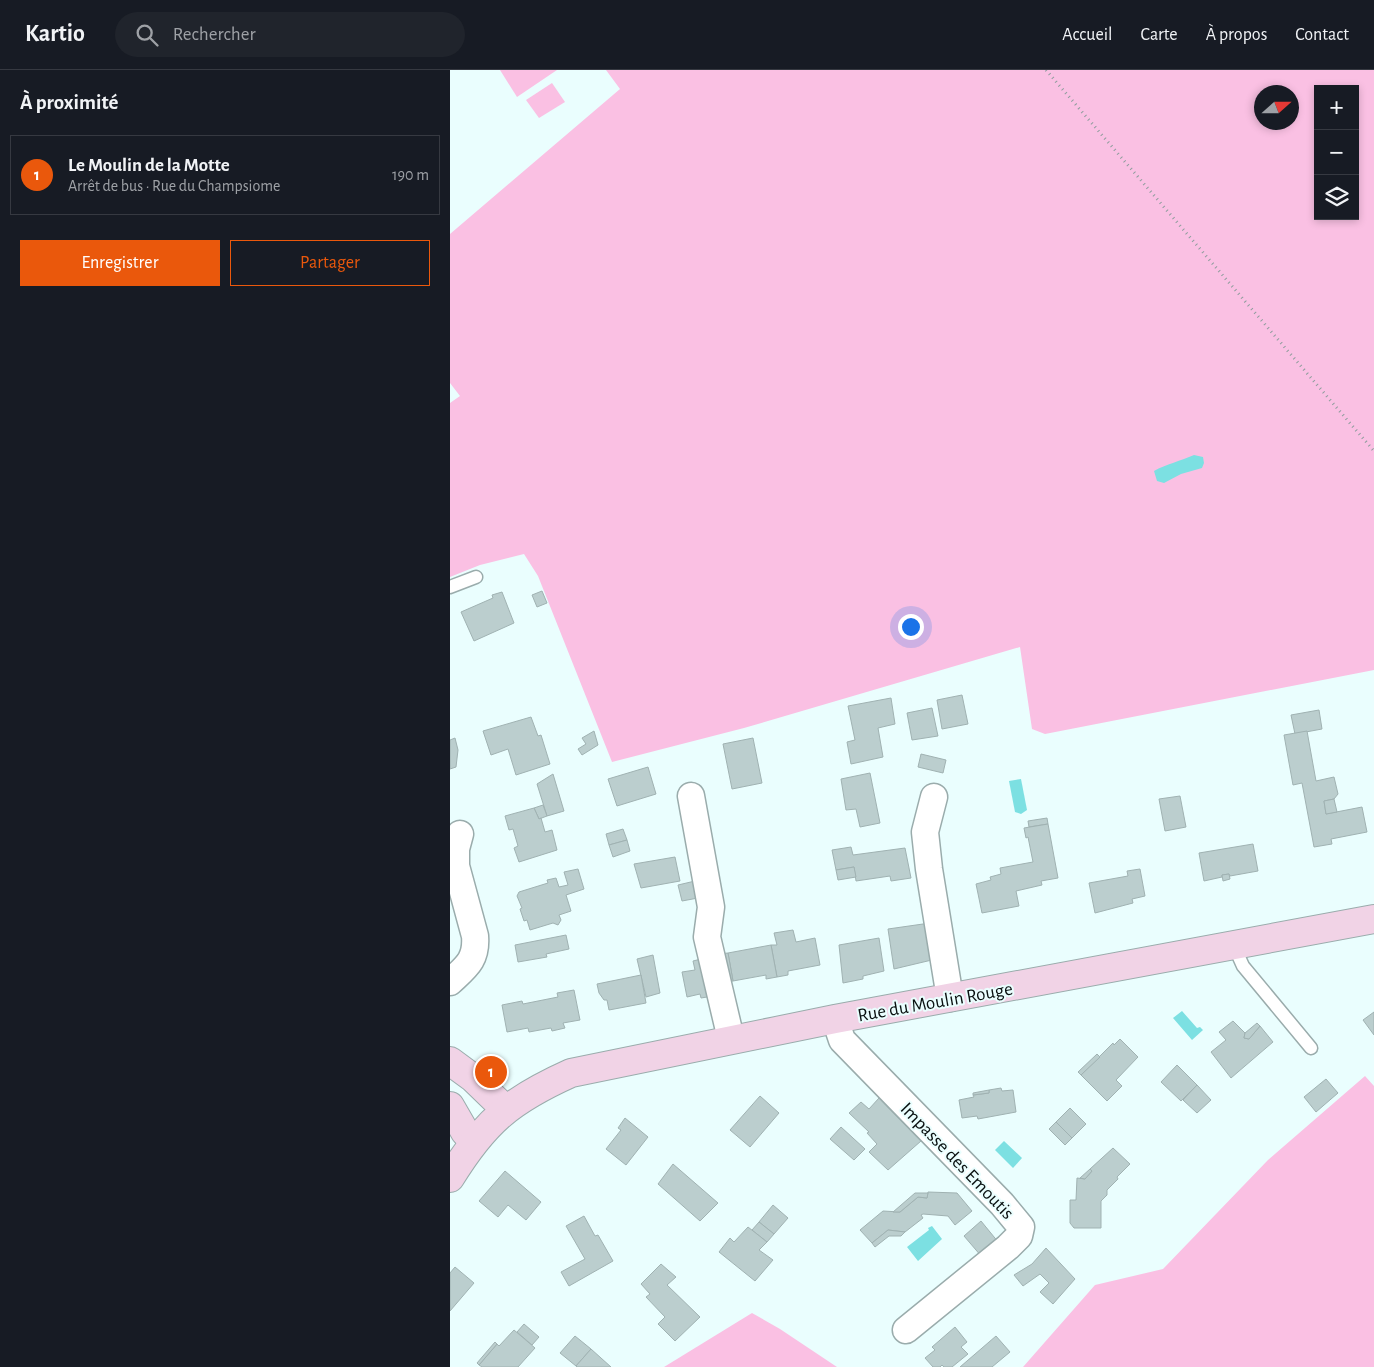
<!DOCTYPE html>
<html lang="fr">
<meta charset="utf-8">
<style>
body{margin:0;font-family:"Alegreya Sans",sans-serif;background:#20242c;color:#f1f3f6}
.controls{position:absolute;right:15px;top:15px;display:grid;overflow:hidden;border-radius:0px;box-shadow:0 2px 8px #0003}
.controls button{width:45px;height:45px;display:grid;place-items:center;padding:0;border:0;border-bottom:1px solid #363941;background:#171b24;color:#f1f3f6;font:25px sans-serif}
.compass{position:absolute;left:804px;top:15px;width:45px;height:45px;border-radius:50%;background:#171b24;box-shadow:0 2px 8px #0003;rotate:69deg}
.you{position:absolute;left:460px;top:556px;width:18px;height:18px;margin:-12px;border:4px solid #fff;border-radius:50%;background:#1a73e8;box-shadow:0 0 0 8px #1a73e833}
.badge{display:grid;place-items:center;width:32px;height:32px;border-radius:50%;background:#ea580c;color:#fff;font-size:16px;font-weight:700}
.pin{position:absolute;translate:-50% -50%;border:2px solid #fff;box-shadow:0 1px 5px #0006}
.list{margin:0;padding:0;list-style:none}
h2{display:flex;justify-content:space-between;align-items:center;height:65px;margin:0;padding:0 20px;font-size:21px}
h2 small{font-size:16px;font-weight:400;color:#9ea1a6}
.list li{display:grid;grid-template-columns:32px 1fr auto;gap:15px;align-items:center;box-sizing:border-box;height:80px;margin:0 10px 10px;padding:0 10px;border:1px solid #363941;border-radius:0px}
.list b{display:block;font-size:19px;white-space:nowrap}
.list p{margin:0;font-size:16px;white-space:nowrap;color:#9ea1a6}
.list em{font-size:16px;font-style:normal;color:#9ea1a6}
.actions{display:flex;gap:10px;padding:15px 20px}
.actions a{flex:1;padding:11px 0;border:1px solid #ea580c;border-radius:0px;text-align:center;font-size:18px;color:#ea580c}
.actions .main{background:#ea580c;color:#fff}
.icon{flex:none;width:28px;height:28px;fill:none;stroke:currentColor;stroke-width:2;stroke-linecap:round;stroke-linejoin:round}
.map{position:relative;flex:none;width:924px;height:1297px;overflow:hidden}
header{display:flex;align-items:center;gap:30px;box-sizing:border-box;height:70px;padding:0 25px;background:#171b24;border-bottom:1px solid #363941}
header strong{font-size:24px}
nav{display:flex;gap:28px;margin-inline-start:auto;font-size:18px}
.search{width:350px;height:45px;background:#20242c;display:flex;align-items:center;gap:12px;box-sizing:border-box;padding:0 18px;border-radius:28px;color:#9ea1a6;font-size:19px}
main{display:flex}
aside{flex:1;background:#171b24}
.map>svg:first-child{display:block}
</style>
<header>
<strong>Kartio</strong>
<div class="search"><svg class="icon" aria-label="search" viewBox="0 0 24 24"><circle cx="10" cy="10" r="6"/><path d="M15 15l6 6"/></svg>Rechercher</div>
<nav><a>Accueil</a><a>Carte</a><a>À propos</a><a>Contact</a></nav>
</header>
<main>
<aside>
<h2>À proximité<small></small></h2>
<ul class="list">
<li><span class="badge">1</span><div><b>Le Moulin de la Motte</b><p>Arrêt de bus · Rue du Champsiome</p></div><em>190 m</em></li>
</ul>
<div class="actions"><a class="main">Enregistrer</a><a>Partager</a></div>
</aside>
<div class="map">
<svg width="924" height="1297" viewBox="0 0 924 1297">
<rect width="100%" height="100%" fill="#eafefe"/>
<g fill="#fac0e3" fill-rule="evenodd">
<polygon points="50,0 107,0 67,27"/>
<path d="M156 0H924V600L595 664 582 659 570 577 294 658 162 692 88 506 74 484 30 495 0 507V333L10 326 0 313V164L170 19ZM868 19H905V146H868ZM812 22H842V52H812Z"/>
<polygon points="102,13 115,32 89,48 76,30"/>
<polygon points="915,1006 924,1016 924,1297 573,1297 645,1215 713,1199 818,1090"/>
<polygon points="302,1243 330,1259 387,1297 214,1297"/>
</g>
<g fill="#7ce0e2">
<path d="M744 385 753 387 754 393 752 398 731 404 714 413 707 411 704 401C716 394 731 391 744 385Z"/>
<polygon points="571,709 577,740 571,744 565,742 559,711"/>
<polygon points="732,941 747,958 750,957 753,960 742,970 723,948"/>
<polygon points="554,1071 572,1088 563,1098 545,1080"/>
<polygon points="482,1156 492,1169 468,1191 457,1177 479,1160 478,1158"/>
</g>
<g fill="#bbcece" stroke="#a0b2b2">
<polygon points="92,521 97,533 87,537 82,525"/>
<polygon points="52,522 64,553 24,571 11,542 43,528 42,525"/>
<polygon points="512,625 518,654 492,659 487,630"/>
<polygon points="441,628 445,654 428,658 433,687 401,694 397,672 405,670 398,636"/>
<polygon points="482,638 488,666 462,670 457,643"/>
<polygon points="869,640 872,659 845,664 841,645"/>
<polygon points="81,647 88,666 91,665 100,694 66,705 58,679 41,685 33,661"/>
<polygon points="144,661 148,675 132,685 128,679 136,674 132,668"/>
<polygon points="857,661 866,711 884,707 888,724 884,729 874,731 876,744 912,737 917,762 881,769 882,774 864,777 852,713 843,715 834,665"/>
<polygon points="5,668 8,680 6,697 0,699 0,670"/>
<polygon points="303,668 312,713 282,719 273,674"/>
<polygon points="471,684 496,690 493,703 468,697"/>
<polygon points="198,697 206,724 167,736 158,709"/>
<polygon points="420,703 430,753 410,757 406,739 396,740 391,709"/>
<polygon points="103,704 114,741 97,746 87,714"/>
<polygon points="730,726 736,757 715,761 709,729"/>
<polygon points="884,729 887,742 876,744 874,731"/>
<polygon points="93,735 97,746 89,749 84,738"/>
<polygon points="84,738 89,749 91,748 95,762 102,760 107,780 69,792 64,778 68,776 63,759 59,760 55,746"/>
<polygon points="597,748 598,754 579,757 578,751"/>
<polygon points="598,754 608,808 591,811 592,815 566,821 569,836 532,843 526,814 541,810 540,807 551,804 550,798 583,792 578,767 576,768 574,758"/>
<polygon points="173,759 177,770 159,775 156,764"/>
<polygon points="177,770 180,781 163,787 159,775"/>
<polygon points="803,774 808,801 780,806 779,804 772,805 772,807 754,811 749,783"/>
<polygon points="401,777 403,785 455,778 461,808 441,811 440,806 406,811 404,797 386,800 382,780"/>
<polygon points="225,787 230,811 191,818 184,794"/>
<polygon points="404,797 406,807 388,810 386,800"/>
<polygon points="128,799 134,819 116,825 121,841 109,845 111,850 108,855 103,853 80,860 77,850 74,851 70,839 72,838 67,826 69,822 98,813 97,810 106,808 109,817 118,815 114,802"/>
<polygon points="690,799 695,826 682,829 683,833 645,843 639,813 678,806 677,801"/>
<polygon points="779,804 780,809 773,811 772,805"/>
<polygon points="245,811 248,828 232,831 228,815"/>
<polygon points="480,853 486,889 444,899 438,859"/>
<polygon points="343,860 346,872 365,868 370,895 338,901 338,905 327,907 321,875 327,875 324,863"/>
<polygon points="116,865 119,879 96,884 97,887 68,892 65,875"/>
<polygon points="429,868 434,901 413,906 413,909 393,913 389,875"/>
<polygon points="321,875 327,907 316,909 316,905 283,911 278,883"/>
<polygon points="278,883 283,911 274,912 269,884"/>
<polygon points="203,885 210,923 196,927 187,889"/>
<polygon points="255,888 263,926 251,928 250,924 237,927 232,902 245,900 243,891"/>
<polygon points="191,905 196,933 159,940 157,930 154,930 149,923 147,914"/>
<polygon points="124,920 130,950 113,953 115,958 102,961 101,958 79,962 78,958 57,962 52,935 72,931 73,934 108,927 107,923"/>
<polygon points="924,942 924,965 913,950"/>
<polygon points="783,951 795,963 794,968 799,969 810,956 823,972 781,1008 761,982 776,970 769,962"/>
<polygon points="807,953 810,956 799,969 794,968 795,963"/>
<polygon points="670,969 688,987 666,1010 672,1016 657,1031 631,1005 663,973 664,975"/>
<polygon points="647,984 650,987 631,1005 628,1002"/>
<polygon points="727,995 747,1015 731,1031 711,1012"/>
<polygon points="876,1009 888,1023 866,1042 854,1027"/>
<polygon points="747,1015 761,1030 747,1043 733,1030"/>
<polygon points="551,1018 552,1021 563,1020 566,1042 528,1049 527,1046 512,1048 509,1030 524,1027 523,1025 539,1023 539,1020"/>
<polygon points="539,1020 539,1023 523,1025 523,1023"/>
<polygon points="310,1026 329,1043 300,1077 280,1060"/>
<polygon points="429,1028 471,1071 438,1100 419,1082 427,1074 417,1063 419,1062 399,1043 411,1032 419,1039"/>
<polygon points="620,1038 636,1054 622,1068 606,1052"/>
<polygon points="175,1048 198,1067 176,1095 156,1079 171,1060 168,1058"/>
<polygon points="606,1052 622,1068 615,1075 599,1059"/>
<polygon points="391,1057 415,1079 404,1090 380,1069"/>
<polygon points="663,1078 680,1094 667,1107 668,1109 657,1120 657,1125 651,1131 651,1158 624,1158 620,1153 620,1130 626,1130 627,1108 635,1109 642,1101 640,1099"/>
<polygon points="223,1094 268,1133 250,1151 208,1114"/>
<polygon points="640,1099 642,1101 635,1109 630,1108"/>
<polygon points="55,1101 91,1132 76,1150 58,1135 48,1147 29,1131"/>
<polygon points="478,1122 507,1123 522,1141 505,1155 498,1146 473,1144 471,1145 473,1148 455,1162 438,1160 422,1173 410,1160 433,1141 450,1142 468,1127 477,1128"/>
<polygon points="465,1123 478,1123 477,1128 468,1127 450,1142 443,1142"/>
<polygon points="323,1135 338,1148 324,1164 309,1152"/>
<polygon points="134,1146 145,1166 148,1165 163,1191 119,1216 111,1202 135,1189 116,1156"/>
<polygon points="531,1151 549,1173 532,1187 514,1166"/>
<polygon points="309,1152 324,1164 317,1172 302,1160"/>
<polygon points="298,1157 317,1172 309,1180 323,1190 305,1211 269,1182 280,1168 284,1172"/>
<polygon points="438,1160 455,1162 451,1166 439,1166 425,1177 422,1173"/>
<polygon points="596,1178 625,1209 603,1234 590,1222 599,1213 590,1204 573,1216 564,1205 582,1194"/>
<polygon points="211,1194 226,1207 217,1215 250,1247 225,1271 208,1254 215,1247 196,1227 200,1224 191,1214"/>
<polygon points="5,1197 24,1213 0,1241 0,1203"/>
<polygon points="74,1254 89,1267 82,1275 67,1262"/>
<polygon points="505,1257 517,1272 511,1277 518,1284 502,1297 494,1297 492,1295 490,1297 483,1297 475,1288 485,1280 482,1277"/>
<polygon points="64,1260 85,1278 68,1297 32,1297 29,1295 47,1274 49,1276"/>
<polygon points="125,1266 141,1279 126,1296 110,1283"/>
<polygon points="546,1266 560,1282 542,1297 510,1297"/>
<polygon points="45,1272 47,1274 29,1295 27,1293"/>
<polygon points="141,1279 161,1297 127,1297 126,1296"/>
</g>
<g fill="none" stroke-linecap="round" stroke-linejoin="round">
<g stroke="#9aacac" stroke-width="15">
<g id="lane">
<polyline points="0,517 26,507"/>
<polyline points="784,876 793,896 861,978"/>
</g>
</g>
<g stroke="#9aacac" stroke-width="29">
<g id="street">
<polyline points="241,726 261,837 257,867 281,969"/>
<polyline points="484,727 475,762 479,799 500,928"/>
<path d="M0 912C16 897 27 890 25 866L6 796V779L10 764"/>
<polyline points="385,949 392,970 552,1134 571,1157 569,1166 558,1177 456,1260"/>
</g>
</g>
<g stroke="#9aacac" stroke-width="30">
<g id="secondary">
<polyline points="0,991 23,1008 55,1039"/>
<polyline points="0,1036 15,1062 24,1072"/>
<path d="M0 1108C35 1051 61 1030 121 1003L385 949 924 849"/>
</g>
</g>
<polyline stroke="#8e9d9d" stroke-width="3" stroke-dasharray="1 4" stroke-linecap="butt" points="596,0 924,381"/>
<use href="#lane" stroke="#fff" stroke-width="12"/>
<use href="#street" stroke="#fff" stroke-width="26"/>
<use href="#secondary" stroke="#f1d3e6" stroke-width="28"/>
</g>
<g text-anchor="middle" stroke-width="4" stroke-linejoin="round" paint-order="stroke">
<g font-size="19" fill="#091010" stroke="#eafefe">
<text transform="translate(485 931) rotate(-10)" y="7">Rue du Moulin Rouge</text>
<text transform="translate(508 1090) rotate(46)" y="7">Impasse des Emoutis</text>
</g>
</g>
</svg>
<div class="controls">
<button>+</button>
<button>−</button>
<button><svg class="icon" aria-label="layers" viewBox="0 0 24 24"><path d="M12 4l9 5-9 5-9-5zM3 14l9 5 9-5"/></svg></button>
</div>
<svg class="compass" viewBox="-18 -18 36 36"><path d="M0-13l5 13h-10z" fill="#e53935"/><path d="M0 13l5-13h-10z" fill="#9ea1a6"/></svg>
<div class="you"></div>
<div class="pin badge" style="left:41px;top:1002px">1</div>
</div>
</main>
